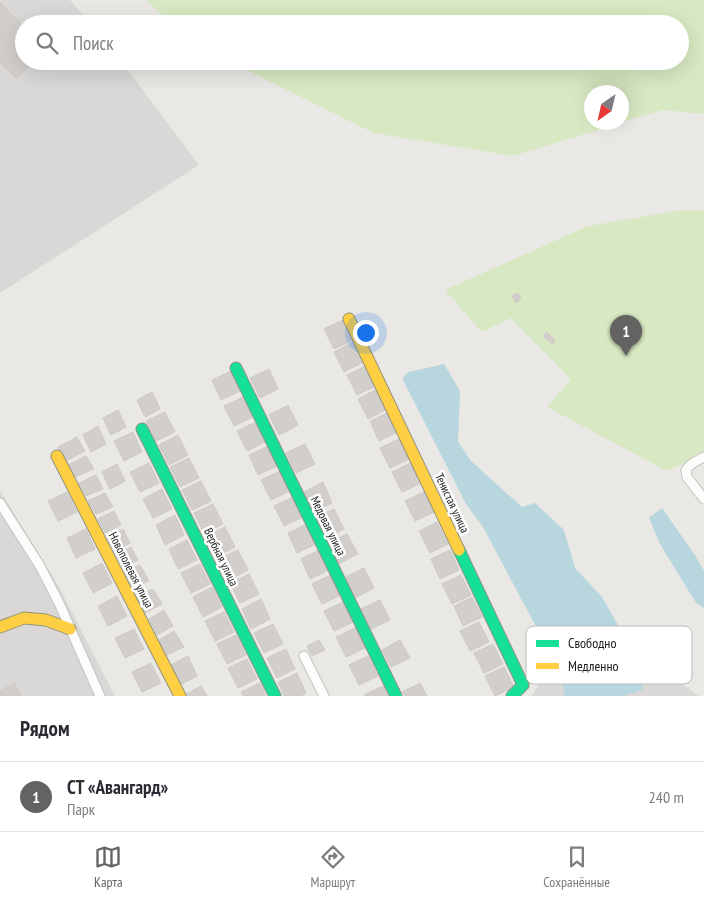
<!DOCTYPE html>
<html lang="ru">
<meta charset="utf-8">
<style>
body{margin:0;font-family:"PT Sans Narrow",sans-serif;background:#f2f2f3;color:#2b2b33}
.compass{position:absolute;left:584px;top:85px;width:45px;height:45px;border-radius:50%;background:#fff;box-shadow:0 5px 20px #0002;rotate:214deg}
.you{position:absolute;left:365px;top:332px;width:18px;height:18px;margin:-12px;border:4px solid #fff;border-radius:50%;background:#1a73e8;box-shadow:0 0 0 8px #1a73e833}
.badge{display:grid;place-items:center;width:32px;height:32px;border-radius:50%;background:#646362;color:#fff;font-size:16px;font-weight:700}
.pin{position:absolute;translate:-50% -41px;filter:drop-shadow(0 1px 2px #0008)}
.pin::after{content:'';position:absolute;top:26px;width:18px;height:15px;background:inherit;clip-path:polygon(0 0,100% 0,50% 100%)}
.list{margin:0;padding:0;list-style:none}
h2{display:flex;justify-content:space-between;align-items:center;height:65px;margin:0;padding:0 20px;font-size:21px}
h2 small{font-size:16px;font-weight:400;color:#7c7c81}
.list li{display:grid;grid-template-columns:32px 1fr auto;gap:15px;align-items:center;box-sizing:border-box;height:70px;padding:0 20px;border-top:1px solid #e1e1e2}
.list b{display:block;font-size:19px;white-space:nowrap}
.list p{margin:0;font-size:16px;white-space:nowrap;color:#7c7c81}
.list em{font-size:16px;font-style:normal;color:#7c7c81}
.icon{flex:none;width:28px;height:28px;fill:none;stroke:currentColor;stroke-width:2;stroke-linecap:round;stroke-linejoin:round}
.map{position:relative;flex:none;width:704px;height:696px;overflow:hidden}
.search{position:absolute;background:#fff;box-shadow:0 5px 20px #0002;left:15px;right:15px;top:15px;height:55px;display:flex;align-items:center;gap:12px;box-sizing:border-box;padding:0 18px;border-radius:28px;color:#7c7c81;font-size:19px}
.sheet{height:135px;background:#fff}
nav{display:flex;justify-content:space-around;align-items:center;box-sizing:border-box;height:70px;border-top:1px solid #e1e1e2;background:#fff;font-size:14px;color:#7c7c81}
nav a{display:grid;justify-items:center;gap:2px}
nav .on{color:#646362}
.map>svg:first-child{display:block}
</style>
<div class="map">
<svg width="704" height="696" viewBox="0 0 704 696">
<rect width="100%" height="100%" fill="#eae8e4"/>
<g fill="#d9d8d6">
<polygon points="0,0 70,0 91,24 24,24 24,61 121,61 199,165 0,293"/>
<polygon points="0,490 59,587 115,696 0,696"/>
<polygon points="587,617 699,696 531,696"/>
</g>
<g fill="#d7e8c2">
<polygon points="146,0 704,0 704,114 663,110 622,122 622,92 592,92 592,122 621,123 513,156 374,133 228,61 680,61 680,24 171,24"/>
<polygon points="704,210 704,454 667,471 547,407 571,379 511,318 482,332 445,290 588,226 677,211"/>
</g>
<g fill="#b7d6de">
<polygon points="444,364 460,391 458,442 471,461 522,507 535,503 564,530 575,568 602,597 644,670 642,690 623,696 565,696 558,668 483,527 466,504 402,378 409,372"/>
<polygon points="662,508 695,555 704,571 704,608 696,603 660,544 649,518"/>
</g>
<g fill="#d1cecb" stroke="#cdcac6">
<polygon points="0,2 24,27 24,61 34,61 16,78 0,62"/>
<polygon points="518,293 521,299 516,303 512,296"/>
<polygon points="343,320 353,340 334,349 324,329"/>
<polygon points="547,332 555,341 552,344 543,336"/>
<polygon points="353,342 363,362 344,372 334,352"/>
<polygon points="366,366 376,386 357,395 347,375"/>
<polygon points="269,369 278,389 260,398 250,378"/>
<polygon points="231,371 240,391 221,400 212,380"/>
<polygon points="377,389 387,409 368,419 358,399"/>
<polygon points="152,392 160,409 145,417 137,400"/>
<polygon points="243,397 253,417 234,426 224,406"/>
<polygon points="288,405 298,425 279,435 269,415"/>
<polygon points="118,410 126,427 111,435 103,418"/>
<polygon points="165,412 175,432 156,441 146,421"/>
<polygon points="389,412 398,432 379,441 370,421"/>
<polygon points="256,422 265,442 247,451 237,431"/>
<polygon points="98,426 106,444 91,452 83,435"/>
<polygon points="133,432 142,452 124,461 114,441"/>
<polygon points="178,435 188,455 169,465 159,445"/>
<polygon points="77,437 85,451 66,461 58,447"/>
<polygon points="399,439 409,459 390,468 380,448"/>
<polygon points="305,444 315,464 296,473 286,453"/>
<polygon points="268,446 277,466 258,475 249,455"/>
<polygon points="86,456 94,469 75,477 68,465"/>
<polygon points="189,458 199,478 180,487 170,467"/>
<polygon points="149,463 159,483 140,492 130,472"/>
<polygon points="411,463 421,483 402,492 392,472"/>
<polygon points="117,464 125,481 110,489 102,472"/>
<polygon points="280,471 290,491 271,500 261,480"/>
<polygon points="96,475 103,489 86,496 79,483"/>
<polygon points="201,481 211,501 192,510 182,490"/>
<polygon points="323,482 332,503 313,512 304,492"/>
<polygon points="162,489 172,509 153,518 143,499"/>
<polygon points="67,492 77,512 58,521 48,501"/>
<polygon points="424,492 434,512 415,521 405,501"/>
<polygon points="105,493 113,507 96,514 88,501"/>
<polygon points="293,497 303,517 284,526 274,506"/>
<polygon points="213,504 223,524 204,533 194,513"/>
<polygon points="334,509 344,529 325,538 315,518"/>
<polygon points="114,511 121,525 105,533 98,519"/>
<polygon points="175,515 184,535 165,545 156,525"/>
<polygon points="437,522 448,544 430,553 419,531"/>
<polygon points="307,524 316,544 297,553 288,533"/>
<polygon points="225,527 235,547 216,557 206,537"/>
<polygon points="86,529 95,549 76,558 67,538"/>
<polygon points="123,529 130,543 114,551 107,537"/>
<polygon points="347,534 358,554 338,564 327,544"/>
<polygon points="187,540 197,560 178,569 169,549"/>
<polygon points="131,547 138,560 123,568 116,554"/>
<polygon points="238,550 248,570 229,580 219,559"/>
<polygon points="319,550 329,570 310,579 301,559"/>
<polygon points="450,550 459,570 440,579 431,559"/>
<polygon points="102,563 112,583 93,593 83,573"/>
<polygon points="200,564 210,584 191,593 181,573"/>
<polygon points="140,565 149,581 133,588 124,572"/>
<polygon points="364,568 374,588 355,598 346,577"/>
<polygon points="249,574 259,594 240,603 230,583"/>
<polygon points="331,575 341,595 322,604 312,584"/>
<polygon points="461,575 471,595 452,604 442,584"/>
<polygon points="212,587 222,607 203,617 193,597"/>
<polygon points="153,589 162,604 145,613 136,597"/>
<polygon points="117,596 127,616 108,626 98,606"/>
<polygon points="472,597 482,617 463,626 454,606"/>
<polygon points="261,599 270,619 251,629 242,609"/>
<polygon points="380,600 390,620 371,629 361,609"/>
<polygon points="343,602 353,622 334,631 324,611"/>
<polygon points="164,610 173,626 157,635 149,619"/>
<polygon points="224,612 234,632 215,641 205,621"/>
<polygon points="479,622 489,642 470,651 460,631"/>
<polygon points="273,624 283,644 264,653 254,633"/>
<polygon points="355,628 365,648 346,657 336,637"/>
<polygon points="134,629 144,649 125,658 115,638"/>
<polygon points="174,631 184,647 167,655 159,640"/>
<polygon points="236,635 246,655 227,664 217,644"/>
<polygon points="319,640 325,650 312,656 307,646"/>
<polygon points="400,640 410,658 391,667 382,650"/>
<polygon points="493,644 503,664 484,673 474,653"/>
<polygon points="286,649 295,669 277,678 267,658"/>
<polygon points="188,656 197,676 182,684 171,665"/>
<polygon points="368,656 378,676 359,685 349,665"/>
<polygon points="247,659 257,679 238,688 228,668"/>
<polygon points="151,663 161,683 142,692 132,672"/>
<polygon points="504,667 514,687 495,696 485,676"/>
<polygon points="297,673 306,693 301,696 284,696 278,682"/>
<polygon points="14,683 21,695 1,696 0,691"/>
<polygon points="260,683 266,696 243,696 241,692"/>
<polygon points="420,683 427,696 405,696 402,692"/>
<polygon points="201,686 207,696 187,696 186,694"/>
<polygon points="383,686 388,696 365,696 364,695"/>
</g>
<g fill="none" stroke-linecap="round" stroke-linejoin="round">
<g stroke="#c3c2c0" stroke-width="11">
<g id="street">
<path d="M704 457C697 461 690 463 686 470L687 477 704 499"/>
<polyline points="0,503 40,566 59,603 100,696"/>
<polyline points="304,656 324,696"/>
</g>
</g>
<g stroke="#92937d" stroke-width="13">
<g id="fast">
<polyline points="236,368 396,696"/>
<polyline points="142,429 275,696"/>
<polyline points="459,550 523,685 512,696"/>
</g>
</g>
<g stroke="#92937d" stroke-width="13">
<g id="slow">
<polyline points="349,319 459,550"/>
<polyline points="57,456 180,696"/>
<polyline points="0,627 24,618 46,620 70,629"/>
</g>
</g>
<use href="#street" stroke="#fcfcfb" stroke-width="9"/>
<use href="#fast" stroke="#16e098" stroke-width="11"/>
<use href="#slow" stroke="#ffcf43" stroke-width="11"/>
</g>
<g text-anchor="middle" stroke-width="5" stroke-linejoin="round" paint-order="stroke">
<g font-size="12" fill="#1c1c1c" stroke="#fff">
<text transform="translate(452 503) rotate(65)" y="4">Тенистая улица</text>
<text transform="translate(328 526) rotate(64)" y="4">Медовая улица</text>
<text transform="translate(221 557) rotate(64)" y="4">Вербная улица</text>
<text transform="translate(131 570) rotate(63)" y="4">Новополевая улица</text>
</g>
</g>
<rect x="526" y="626" width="166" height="58" rx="8" fill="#fff" stroke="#bbb" stroke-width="1"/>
<rect x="536" y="640" width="23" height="7" fill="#16e098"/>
<rect x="536" y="663" width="23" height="6" fill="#ffcf43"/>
<g font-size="14" fill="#1c1c1c">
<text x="568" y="648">Свободно</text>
<text x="568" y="671">Медленно</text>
</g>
</svg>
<svg class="compass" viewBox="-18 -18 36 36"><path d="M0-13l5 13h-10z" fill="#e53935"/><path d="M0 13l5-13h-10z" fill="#7c7c81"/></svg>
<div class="you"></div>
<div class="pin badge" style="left:626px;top:356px">1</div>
<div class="search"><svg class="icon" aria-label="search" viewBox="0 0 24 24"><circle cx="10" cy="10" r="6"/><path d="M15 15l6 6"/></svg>Поиск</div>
</div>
<section class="sheet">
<h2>Рядом<small></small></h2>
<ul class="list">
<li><span class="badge">1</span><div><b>СТ «Авангард»</b><p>Парк</p></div><em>240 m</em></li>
</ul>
</section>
<nav>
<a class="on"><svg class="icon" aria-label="map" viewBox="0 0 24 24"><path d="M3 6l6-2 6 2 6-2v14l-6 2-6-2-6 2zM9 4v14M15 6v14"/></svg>Карта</a>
<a><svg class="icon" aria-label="directions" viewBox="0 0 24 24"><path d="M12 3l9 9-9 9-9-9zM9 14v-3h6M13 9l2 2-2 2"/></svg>Маршрут</a>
<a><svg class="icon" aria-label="saved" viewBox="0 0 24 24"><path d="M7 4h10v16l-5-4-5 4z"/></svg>Сохранённые</a>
</nav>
